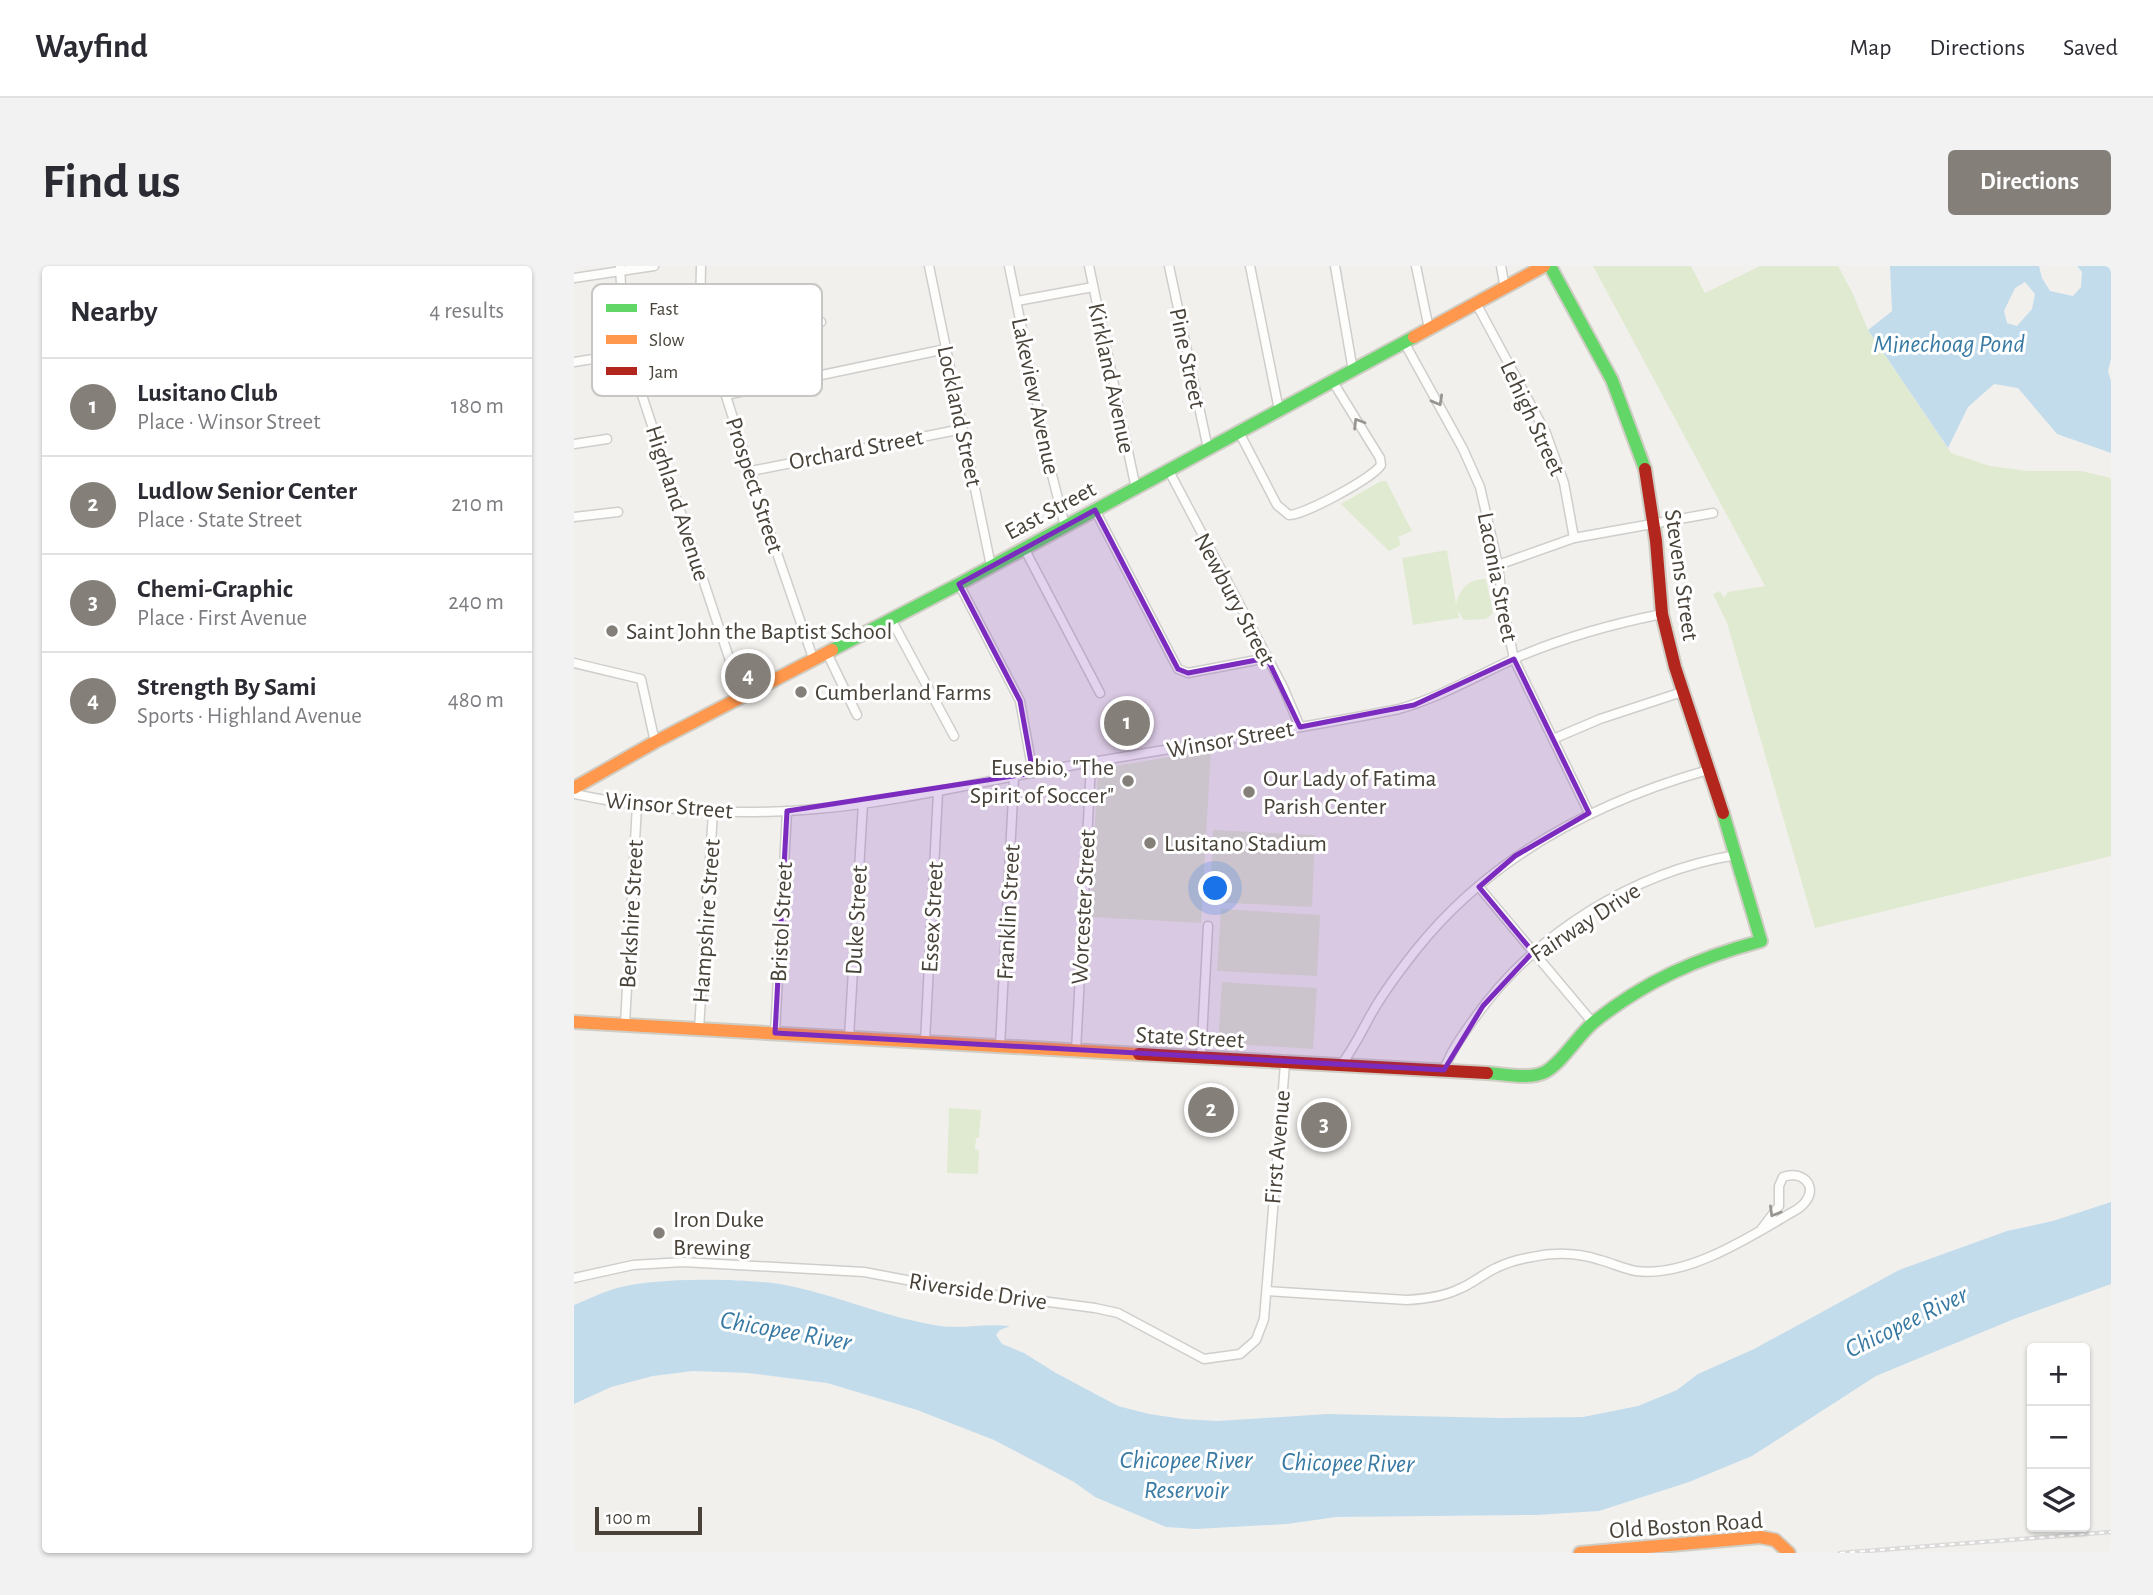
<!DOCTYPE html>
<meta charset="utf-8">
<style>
body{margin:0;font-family:"Alegreya Sans",sans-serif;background:#f2f2f3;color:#2b2b33}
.controls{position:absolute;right:21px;bottom:21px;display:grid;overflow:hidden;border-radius:7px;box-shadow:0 2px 5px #0004}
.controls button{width:63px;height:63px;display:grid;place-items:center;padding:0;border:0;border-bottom:2px solid #e1e1e2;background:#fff;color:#2b2b33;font:35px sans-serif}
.scale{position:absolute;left:21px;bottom:18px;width:107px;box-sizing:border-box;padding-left:7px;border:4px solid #484239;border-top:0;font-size:19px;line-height:24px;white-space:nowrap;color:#484239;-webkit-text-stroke:5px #fff;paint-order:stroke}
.you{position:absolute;left:642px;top:623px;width:24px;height:24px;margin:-18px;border:5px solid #fff;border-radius:50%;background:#1a73e8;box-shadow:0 0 0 10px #1a73e833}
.badge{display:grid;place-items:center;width:46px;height:46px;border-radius:50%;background:#847f78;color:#fff;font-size:23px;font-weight:700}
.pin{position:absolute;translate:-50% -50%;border:4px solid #fff;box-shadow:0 2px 7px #0006}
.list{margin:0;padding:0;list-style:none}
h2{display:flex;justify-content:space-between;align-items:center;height:91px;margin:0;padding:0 28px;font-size:30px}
h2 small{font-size:23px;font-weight:400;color:#7c7c81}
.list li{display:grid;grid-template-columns:46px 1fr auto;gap:21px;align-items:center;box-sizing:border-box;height:98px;padding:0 28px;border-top:2px solid #e1e1e2}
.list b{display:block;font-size:26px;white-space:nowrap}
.list p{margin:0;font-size:23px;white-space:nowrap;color:#7c7c81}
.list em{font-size:23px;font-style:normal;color:#7c7c81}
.icon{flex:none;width:38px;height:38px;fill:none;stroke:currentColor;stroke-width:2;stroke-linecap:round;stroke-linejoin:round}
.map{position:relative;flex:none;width:1537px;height:1287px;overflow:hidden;border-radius:7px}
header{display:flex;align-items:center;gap:42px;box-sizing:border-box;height:98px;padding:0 35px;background:#fff;border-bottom:2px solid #e1e1e2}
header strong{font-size:33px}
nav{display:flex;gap:38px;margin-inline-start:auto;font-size:24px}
.intro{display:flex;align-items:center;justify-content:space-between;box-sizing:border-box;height:168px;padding:0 42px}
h1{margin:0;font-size:49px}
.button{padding:18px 32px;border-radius:7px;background:#847f78;color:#fff;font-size:24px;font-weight:700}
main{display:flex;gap:42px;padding:0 42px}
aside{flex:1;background:#fff;border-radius:7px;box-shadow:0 2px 5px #0004}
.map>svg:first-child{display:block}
</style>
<header>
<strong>Wayfind</strong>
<nav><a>Map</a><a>Directions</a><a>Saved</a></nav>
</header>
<div class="intro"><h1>Find us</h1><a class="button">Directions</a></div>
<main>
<aside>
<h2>Nearby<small>4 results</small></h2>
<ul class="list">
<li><span class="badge">1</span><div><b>Lusitano Club</b><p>Place · Winsor Street</p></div><em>180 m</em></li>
<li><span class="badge">2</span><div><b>Ludlow Senior Center</b><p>Place · State Street</p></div><em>210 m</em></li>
<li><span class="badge">3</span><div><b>Chemi-Graphic</b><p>Place · First Avenue</p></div><em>240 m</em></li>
<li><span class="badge">4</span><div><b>Strength By Sami</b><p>Sports · Highland Avenue</p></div><em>480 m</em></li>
</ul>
</aside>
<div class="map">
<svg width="1537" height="1287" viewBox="0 0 1537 1287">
<rect width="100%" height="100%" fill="#f2f0ed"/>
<g fill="#e0ead0">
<polygon points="1019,0 1117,0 1131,27 1186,0 1264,0 1279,28 1294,64 1377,187 1416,200 1454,205 1507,205 1537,212 1537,590 1241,662 1153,357 1139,328 1146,325 1150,332 1154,326 1191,320"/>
<polygon points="807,215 812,215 838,265 824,271 827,279 815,285 767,238"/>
<path d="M873 284 882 338C886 323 894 313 912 313L919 347 912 353 890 354 884 345 885 352 839 359 828 292Z"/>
<polygon points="637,484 627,657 516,651 524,503"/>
<polygon points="639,564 741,569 738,641 636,636"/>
<polygon points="647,643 746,649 743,710 643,705"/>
<polygon points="648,716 743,722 739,783 644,777"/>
<polygon points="375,842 407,844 405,872 402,872 401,883 405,884 404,908 373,907"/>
</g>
<g fill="#c2dcec" fill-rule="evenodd">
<path d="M1316 0H1465L1468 12 1476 25 1499 30 1507 21 1508 6 1503 0H1537V93L1534 105 1537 115V187L1483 168 1444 122 1420 118 1394 141 1374 182 1294 64 1318 45ZM1451 16 1461 28 1458 43 1443 60 1433 57 1430 45 1441 22Z"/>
<path d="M1537 936V1018L1440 1053 1302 1110 1178 1190 1115 1216 1025 1245 962 1249 762 1251 713 1258 622 1263 592 1261 521 1231 500 1216 420 1174 343 1144 253 1117 174 1107 119 1105 79 1110 37 1121 0 1138V1039C13 1034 26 1027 40 1023 77 1011 171 1012 211 1019 263 1029 313 1052 366 1060 389 1063 413 1057 436 1060L426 1064 422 1069 428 1078 450 1087 482 1107 544 1140 575 1148 609 1153 643 1155 753 1148 925 1152 1009 1151 1064 1140 1103 1124 1124 1108 1180 1083 1325 1004 1433 965 1479 955Z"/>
</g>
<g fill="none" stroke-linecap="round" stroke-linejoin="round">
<g stroke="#d0cecb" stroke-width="11">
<g id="street">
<polyline points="46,0 49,57 54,87 168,431"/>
<polyline points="127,0 126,47 134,74 194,261 240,395"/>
<polyline points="355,0 417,300"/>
<polyline points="435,0 477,205 491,260"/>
<polyline points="515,0 562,223"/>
<polyline points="595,0 634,183"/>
<polyline points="676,0 705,144"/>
<polyline points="761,0 779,105"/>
<polyline points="842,0 855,63"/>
<polyline points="927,0 931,23"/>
<polyline points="0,12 80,0"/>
<polyline points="443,35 519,21"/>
<polyline points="902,37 972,167 990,217 1000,272"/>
<polyline points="830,76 889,183 906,221 924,299 929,340 940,393 1015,547"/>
<polyline points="0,96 247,56"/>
<polyline points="152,129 372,83"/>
<path d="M665 166 703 239 715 249C730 249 799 212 807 199L806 192 759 116"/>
<polyline points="0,178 33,173"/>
<polyline points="177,205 388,163"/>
<polyline points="595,205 709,421 726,461"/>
<polyline points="521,244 604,403 614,407 693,392"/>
<polyline points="0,251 44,246"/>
<polyline points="450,282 526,427"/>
<polyline points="924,299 1000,272 1139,247"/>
<polyline points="385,318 446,435 459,507"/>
<polyline points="317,353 380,470"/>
<polyline points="253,387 283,449"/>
<polyline points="0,397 67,413 81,476"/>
<polyline points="979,473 1026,453 1108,426"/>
<path d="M0 528C80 545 161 550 242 543 315 537 388 520 461 506 582 484 704 467 825 443 867 431 904 409 944 391 991 371 1038 358 1088 348"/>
<polyline points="905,621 1019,757"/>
<polyline points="51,758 63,539"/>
<polyline points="125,763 139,546"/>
<polyline points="201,767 213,545"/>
<polyline points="275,771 289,537"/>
<polyline points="351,776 364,526"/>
<polyline points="426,781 440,511"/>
<polyline points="502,785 517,498"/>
<polyline points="627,792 634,660"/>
<path d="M766 800C780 783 788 764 799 745 811 724 827 703 842 684 916 591 1021 536 1134 504"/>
<path d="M870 804C877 785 888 770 900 753 960 668 1059 606 1162 589"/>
<polyline points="0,1012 59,999 109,996 290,1006 391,1025 521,1042 544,1047 630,1093 666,1088 682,1074 690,1053 711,798"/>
<path d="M693 1025 833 1034C850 1033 869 1031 885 1023 898 1018 909 1008 922 1002 932 997 946 993 958 991 981 986 1004 987 1026 994 1038 997 1050 1003 1062 1005 1112 1012 1174 972 1215 948 1221 945 1228 941 1232 935 1244 918 1226 904 1209 911L1205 920V940L1186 965"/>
</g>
</g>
<g stroke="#d0cdc4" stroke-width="16">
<g id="fast">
<polyline points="976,0 1038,114 1071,203"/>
<polyline points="258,384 385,318 840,71"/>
<path d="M913 807C931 808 955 814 971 806 988 797 1004 769 1020 756 1071 715 1124 692 1187 675L1149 547"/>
</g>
</g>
<g stroke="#d0cdc4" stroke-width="16">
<g id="slow">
<polyline points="840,71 970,0"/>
<polyline points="0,522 81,476 258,384"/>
<polyline points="0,756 565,788"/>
<polyline points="1006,1287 1186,1271 1201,1274 1215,1287"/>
</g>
</g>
<g stroke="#d0cdc4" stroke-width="16">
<g id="jam">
<polyline points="1071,203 1082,275 1088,348 1101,401 1149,547"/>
<polyline points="565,788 913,807"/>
</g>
</g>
<use href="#street" stroke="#fdfdfc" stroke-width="8"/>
<use href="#fast" stroke="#63d668" stroke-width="12"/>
<use href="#slow" stroke="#ff974d" stroke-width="12"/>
<use href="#jam" stroke="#b3261e" stroke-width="12"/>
<g stroke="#dadad9" stroke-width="4.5">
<polyline id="rail" points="1266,1287 1537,1266"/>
</g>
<use href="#rail" stroke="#fff" stroke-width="2" stroke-dasharray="5" stroke-linecap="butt"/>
</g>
<defs><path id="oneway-chevron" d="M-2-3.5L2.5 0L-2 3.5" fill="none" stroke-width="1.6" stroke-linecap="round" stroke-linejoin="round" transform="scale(1.75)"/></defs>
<g stroke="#999691">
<use href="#oneway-chevron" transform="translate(864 135) rotate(61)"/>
<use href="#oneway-chevron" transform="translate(784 157) rotate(-122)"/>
<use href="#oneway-chevron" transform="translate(1200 946) rotate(120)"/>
</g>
<path fill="#7b2cbf" fill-opacity="0.2" stroke="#7b2cbf" stroke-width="5" stroke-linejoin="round" d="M521 244 604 403 614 407 693 392 726 461 840 439 940 393 1015 547 941 590 905 621 959 686 909 740 870 804 201 767 213 545 459 507 446 435 385 318Z"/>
<g fill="#847f78" stroke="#fff" stroke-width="2.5">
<circle cx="38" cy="365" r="7"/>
<circle cx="227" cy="426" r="7"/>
<circle cx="554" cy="515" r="7"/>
<circle cx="675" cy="526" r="7"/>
<circle cx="576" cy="577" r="7"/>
<circle cx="85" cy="967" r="7"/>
</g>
<g text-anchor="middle" stroke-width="6" stroke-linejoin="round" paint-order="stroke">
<g font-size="24" fill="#484239" stroke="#fff">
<text transform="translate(614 92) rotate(78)" y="8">Pine Street</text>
<text transform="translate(538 112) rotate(78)" y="8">Kirkland Avenue</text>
<text transform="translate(462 130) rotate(78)" y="8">Lakeview Avenue</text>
<text transform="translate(386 150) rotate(78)" y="8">Lockland Street</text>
<text transform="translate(959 152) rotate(65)" y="8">Lehigh Street</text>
<text transform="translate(282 183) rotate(-11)" y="8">Orchard Street</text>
<text transform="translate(181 219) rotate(72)" y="8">Prospect Street</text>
<text transform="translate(104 237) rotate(72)" y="8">Highland Avenue</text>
<text transform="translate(476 244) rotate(-28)" y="8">East Street</text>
<text transform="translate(1108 309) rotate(82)" y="8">Stevens Street</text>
<text transform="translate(924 311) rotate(79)" y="8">Laconia Street</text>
<text transform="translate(661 333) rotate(62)" y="8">Newbury Street</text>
<text transform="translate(656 473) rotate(-10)" y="8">Winsor Street</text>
<text transform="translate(95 539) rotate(5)" y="8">Winsor Street</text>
<text transform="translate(509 641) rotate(-87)" y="8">Worcester Street</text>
<text transform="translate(434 646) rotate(-87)" y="8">Franklin Street</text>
<text transform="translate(57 648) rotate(-87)" y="8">Berkshire Street</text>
<text transform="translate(358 651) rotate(-87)" y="8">Essex Street</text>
<text transform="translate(282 654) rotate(-87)" y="8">Duke Street</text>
<text transform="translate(132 655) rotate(-86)" y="8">Hampshire Street</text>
<text transform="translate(207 656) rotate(-87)" y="8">Bristol Street</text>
<text transform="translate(1011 656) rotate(-33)" y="8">Fairway Drive</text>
<text transform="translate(616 771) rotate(3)" y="8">State Street</text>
<text transform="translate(703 881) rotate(-85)" y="8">First Avenue</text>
<text transform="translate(404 1025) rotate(9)" y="8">Riverside Drive</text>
<text transform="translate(1112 1259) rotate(-4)" y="8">Old Boston Road</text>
</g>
<g font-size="24" fill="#484239" stroke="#fff" text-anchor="start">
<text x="52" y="373">Saint John the Baptist School</text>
<text x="241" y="434">Cumberland Farms</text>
<text x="540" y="509" text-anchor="end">Eusebio, "The<tspan x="540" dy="28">Spirit of Soccer"</tspan></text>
<text x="689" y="520">Our Lady of Fatima<tspan x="689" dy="28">Parish Center</tspan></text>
<text x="590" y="585">Lusitano Stadium</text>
<text x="99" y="961">Iron Duke<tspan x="99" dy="28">Brewing</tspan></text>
</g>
<g font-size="26" font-style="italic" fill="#387aa4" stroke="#fff">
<text x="1375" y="86">Minechoag Pond</text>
<text transform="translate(1332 1055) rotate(-26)" y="9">Chicopee River</text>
<text transform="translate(212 1064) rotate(10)" y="9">Chicopee River</text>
<text x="612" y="1202">Chicopee River<tspan x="612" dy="30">Reservoir</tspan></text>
<text transform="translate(774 1196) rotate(1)" y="9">Chicopee River</text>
</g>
</g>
<rect x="18" y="18" width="230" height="112" rx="10" fill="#fff" stroke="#c8c6c4" stroke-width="2"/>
<rect x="32" y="38" width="31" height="8" fill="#63d668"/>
<rect x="32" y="69" width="31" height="9" fill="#ff974d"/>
<rect x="32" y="101" width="31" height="8" fill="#b3261e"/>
<g font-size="19" fill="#484239">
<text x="75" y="49">Fast</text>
<text x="75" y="80">Slow</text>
<text x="75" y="112">Jam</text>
</g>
</svg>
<div class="controls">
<button>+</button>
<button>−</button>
<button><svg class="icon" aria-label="layers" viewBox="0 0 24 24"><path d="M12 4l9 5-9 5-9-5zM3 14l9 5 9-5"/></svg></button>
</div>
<div class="scale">100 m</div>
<div class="you"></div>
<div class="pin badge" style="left:553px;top:457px">1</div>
<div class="pin badge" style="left:637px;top:844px">2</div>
<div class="pin badge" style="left:750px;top:859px">3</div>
<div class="pin badge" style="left:174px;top:410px">4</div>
</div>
</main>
